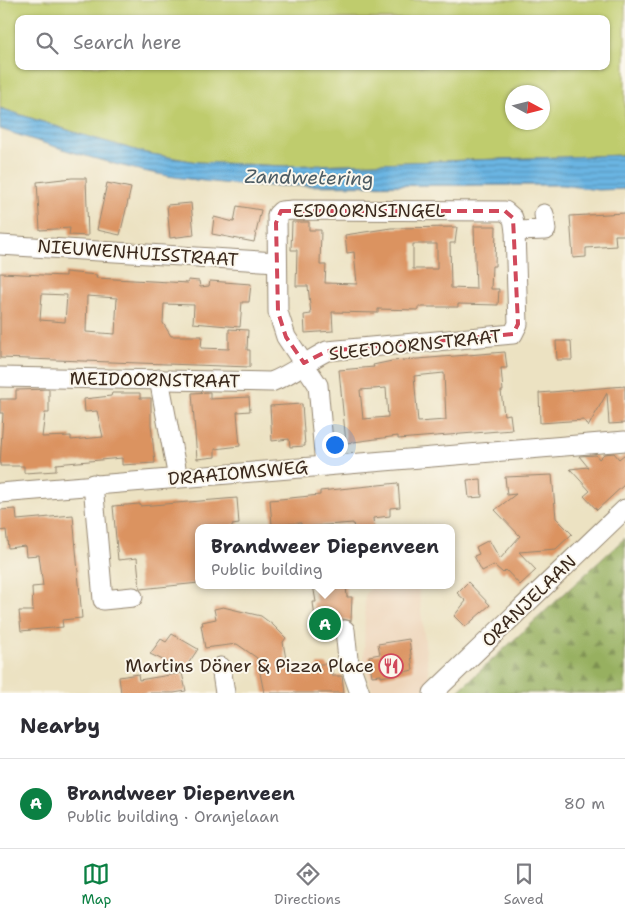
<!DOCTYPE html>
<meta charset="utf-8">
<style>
body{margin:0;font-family:"Shantell Sans",sans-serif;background:#f2f2f3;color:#2b2b33}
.compass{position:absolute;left:505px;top:85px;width:45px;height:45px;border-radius:50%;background:#fff;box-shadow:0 1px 4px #0004;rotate:97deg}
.you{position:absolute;left:334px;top:444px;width:18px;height:18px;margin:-12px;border:4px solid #fff;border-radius:50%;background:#1a73e8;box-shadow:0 0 0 8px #1a73e833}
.badge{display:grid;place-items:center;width:32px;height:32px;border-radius:50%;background:#0b8043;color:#fff;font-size:16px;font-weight:700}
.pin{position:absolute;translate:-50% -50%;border:2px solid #fff;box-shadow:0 1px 5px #0006}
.popup{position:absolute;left:195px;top:524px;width:260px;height:65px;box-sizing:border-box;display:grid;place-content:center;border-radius:10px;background:#fff;filter:drop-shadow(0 1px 4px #0005);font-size:16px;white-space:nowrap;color:#7c7c81}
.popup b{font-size:19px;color:#2b2b33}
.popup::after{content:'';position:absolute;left:50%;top:100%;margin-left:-10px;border:10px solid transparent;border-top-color:#fff}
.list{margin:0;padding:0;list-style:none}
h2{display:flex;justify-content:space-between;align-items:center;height:65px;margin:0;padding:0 20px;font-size:21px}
h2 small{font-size:16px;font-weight:400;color:#7c7c81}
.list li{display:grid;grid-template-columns:32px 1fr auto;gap:15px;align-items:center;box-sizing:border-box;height:90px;padding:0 20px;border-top:1px solid #e1e1e2}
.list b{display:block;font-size:19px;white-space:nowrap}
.list p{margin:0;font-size:16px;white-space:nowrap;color:#7c7c81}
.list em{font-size:16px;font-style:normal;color:#7c7c81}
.icon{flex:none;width:28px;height:28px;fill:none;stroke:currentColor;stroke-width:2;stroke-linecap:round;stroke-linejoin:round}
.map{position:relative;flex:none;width:625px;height:693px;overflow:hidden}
.search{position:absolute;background:#fff;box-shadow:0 1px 4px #0004;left:15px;right:15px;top:15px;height:55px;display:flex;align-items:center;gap:12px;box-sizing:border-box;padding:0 18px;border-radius:10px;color:#7c7c81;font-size:19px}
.sheet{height:155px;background:#fff}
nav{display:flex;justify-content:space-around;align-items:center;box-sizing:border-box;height:70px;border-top:1px solid #e1e1e2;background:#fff;font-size:14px;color:#7c7c81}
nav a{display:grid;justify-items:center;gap:2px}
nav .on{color:#0b8043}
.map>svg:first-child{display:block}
</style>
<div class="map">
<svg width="625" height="693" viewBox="0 0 625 693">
<defs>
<pattern id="forest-firs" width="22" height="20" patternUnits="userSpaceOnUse" patternTransform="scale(1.25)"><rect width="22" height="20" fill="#97b060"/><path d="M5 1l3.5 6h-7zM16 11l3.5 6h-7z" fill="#7c8f4f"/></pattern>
<pattern id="water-rules" width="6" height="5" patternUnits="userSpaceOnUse" patternTransform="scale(1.25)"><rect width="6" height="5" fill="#6ab5e3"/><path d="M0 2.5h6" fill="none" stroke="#5893b7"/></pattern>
</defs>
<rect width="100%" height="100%" fill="#fbf7ec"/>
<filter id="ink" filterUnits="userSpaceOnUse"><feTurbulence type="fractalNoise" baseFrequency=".02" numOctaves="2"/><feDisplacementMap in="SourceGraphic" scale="10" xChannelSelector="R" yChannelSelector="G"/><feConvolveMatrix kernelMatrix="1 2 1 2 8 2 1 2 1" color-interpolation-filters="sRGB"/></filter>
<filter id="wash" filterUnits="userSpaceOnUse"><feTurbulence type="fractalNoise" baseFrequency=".0096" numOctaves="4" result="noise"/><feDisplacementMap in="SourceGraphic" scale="20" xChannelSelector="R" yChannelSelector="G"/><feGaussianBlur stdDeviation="1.12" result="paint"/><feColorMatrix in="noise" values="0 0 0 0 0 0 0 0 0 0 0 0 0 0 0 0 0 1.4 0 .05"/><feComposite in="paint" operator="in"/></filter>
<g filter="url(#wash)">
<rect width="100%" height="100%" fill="#ece2c2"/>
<polygon fill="#eed6bb" points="374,585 418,585 430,684 416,693 373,693 364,664 365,594"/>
<path fill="#bfcc6d" stroke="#7d7b46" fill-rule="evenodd" d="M0 0H625V155L284 166 197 162 146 153 83 135 0 108ZM19 19H606V66H19ZM512 92H542V122H512Z"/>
<polygon fill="url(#forest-firs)" stroke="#696d3f" points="625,538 625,693 456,693"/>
<path fill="url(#water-rules)" stroke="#527080" d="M0 108 83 135 146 153 197 162 284 166 625 155V189L598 190 561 185 256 186C218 183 177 179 139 170 92 159 46 144 0 129Z"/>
<g id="blocks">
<g fill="#db9360" fill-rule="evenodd">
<polygon points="72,178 86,178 88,236 69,235 70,228 40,230 37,182"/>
<polygon points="107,183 131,188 120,235 97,230"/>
<polygon points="191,203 194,235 170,238 167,205"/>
<polygon points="237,206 261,210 254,242 212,234 214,217 234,222"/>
<polygon points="625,213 625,235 615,235 616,246 586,248 586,257 573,258 570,216"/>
<path d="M292 222H309V230H321L320 265H326L325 283 357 284 354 252 347 253 345 235 391 228 457 227 455 243H450L451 288 476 289 474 226H496L495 266H492L491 289H499L498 305 458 304V307H418V310L378 309V313L332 312 333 331 305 333 304 315 311 314 308 286H296L297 250H291ZM413 244H437V269H413Z"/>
<path d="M65 272 97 275 96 278 188 283V280L199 281 200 287 209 286 210 281 251 284 249 302H242L240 327 193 323 194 305 164 304 163 323 171 336H202L201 348 229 349V329L248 330 247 350H250V367L0 358V273L65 276ZM42 294 67 295 65 322 40 320ZM87 296 117 298 115 334 86 332Z"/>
<polygon points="556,341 571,341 572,360 557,360"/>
<path d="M505 352 507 368H501L503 391H501L504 415 510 414 512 430 398 439V436L346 443 339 370 374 367 373 365 392 361ZM444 373 446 420 418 422 414 376ZM386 388 388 417 363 419 360 390Z"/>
<polygon points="625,386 625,423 609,424 607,393 588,427 584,420 540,423 539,393"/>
<polygon points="49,389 49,413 45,413 42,437 71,436 71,440 103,437 97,411 85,412 84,399 111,396 112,393 140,393 140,398 151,398 151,424 155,463 122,465 122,458 56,464 56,471 24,473 24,466 0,466 3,413 0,413 0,399 16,399 16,390"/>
<polygon points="210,392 210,399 249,397 250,411 237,412 240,446 215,449 215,457 197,459 192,393"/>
<polygon points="302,404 305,446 290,447 289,439 272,441 270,406"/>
<polygon points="614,453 619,459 625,454 625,484 597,510 584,496 590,491 570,469 588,467 579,456 596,455 599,459 604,454"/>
<polygon points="552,475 556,518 572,534 556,549 519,552 536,570 520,585 506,570 503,573 494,565 482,571 474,556 479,554 476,547 489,540 500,559 520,536 495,510 516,494 507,495 505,477"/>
<polygon points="481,479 482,497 469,498 467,480"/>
<polygon points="398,483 400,507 390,508 390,516 373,518 374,528 354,528 353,523 301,527 301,523 272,525 270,500 320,495 320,491"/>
<polygon points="237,498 239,524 232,525 232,528 199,528 199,583 140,589 137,558 118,560 113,506 140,504 140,506"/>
<polygon points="16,509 17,520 73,515 82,618 62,620 63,627 21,631 19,611 33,611 32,587 43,586 39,555 26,556 25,546 8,548 6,530 0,531 0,510"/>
<polygon points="468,582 490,605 465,627 454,616 466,601 457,593"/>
<polygon points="313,585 346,585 347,597 352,597 351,621 343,619 336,624 316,627 313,602 316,602"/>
<polygon points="223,607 261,616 273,625 286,638 283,642 287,665 295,663 296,667 317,668 317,664 326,664 332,670 332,676 342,676 344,693 264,693 257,658 237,644 205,648 201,625 203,625 202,622 216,619 214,609"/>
<polygon points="172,634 198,649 184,670 150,654 161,639 166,642"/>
<polygon points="409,639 413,670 381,677 381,675 372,676 369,656 380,654 378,644"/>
<polygon points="182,673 186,691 174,693 121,693 119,677 138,674 139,680"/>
</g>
</g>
</g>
<g filter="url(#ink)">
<use href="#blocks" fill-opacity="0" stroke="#948670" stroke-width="1"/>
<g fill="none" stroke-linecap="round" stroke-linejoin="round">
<g stroke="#948670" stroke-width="21">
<g id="minor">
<polyline points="515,231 546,230 544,214"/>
<polyline points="0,245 277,262"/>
<path d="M0 377 271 382C291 375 308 360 327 351L513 334 518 324 515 231 513 218 505 211 293 210 281 211 277 215 278 312 286 337 318 385 325 466"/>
<polyline points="159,379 178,478"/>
<polyline points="93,484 103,600 133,597"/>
<polyline points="0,493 625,441"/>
<polyline points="345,630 348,659 360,693"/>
<polyline points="221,667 225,693"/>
<polyline points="433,693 625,509"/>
</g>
</g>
<use href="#minor" stroke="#fff" stroke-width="19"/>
</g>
</g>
<path fill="none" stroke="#d1495b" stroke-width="4" stroke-dasharray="10 6" stroke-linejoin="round" d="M281 211H505L513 218 518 324 513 334 327 351 304 363 286 337 278 312 276 223Z"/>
<defs>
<g id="restaurant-ring" transform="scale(1.25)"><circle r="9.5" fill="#fbf7ec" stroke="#d1495b" stroke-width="1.5"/><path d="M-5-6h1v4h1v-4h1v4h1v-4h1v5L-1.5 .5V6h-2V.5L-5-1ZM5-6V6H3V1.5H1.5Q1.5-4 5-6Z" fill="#d1495b"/></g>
</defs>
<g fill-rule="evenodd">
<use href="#restaurant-ring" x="391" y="666"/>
</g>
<g text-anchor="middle" stroke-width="4" stroke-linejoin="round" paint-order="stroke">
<g font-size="18" fill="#3b2a1e" stroke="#fbf7ec">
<text x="369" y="217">ESDOORNSINGEL</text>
<text transform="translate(138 253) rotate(4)" y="6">NIEUWENHUISSTRAAT</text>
<text transform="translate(415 345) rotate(-6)" y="6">SLEEDOORNSTRAAT</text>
<text transform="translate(155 380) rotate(1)" y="6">MEIDOORNSTRAAT</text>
<text transform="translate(238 473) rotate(-5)" y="6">DRAAIOMSWEG</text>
<text transform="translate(529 601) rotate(-44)" y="6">ORANJELAAN</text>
</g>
<g font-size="18" fill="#3b2a1e" stroke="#fbf7ec" text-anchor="end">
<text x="374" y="672">Martins Döner &amp; Pizza Place</text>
</g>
<g font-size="19" font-style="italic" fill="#4b5b63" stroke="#fbf7ec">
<text transform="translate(309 177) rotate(1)" y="7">Zandwetering</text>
</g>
</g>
</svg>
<svg class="compass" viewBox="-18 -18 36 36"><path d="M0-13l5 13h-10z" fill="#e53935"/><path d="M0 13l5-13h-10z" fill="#7c7c81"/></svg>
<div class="you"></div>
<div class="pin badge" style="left:325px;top:624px">A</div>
<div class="popup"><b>Brandweer Diepenveen</b>Public building</div>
<div class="search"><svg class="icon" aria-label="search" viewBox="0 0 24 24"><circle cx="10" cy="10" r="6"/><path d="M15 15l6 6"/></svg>Search here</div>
</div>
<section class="sheet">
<h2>Nearby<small></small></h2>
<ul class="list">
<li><span class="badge">A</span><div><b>Brandweer Diepenveen</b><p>Public building · Oranjelaan</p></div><em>80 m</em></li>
</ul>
</section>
<nav>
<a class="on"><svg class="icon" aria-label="map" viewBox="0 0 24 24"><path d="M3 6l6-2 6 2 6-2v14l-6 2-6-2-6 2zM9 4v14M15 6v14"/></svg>Map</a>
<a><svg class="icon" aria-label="directions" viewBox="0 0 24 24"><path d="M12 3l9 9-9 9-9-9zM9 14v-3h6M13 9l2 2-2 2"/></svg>Directions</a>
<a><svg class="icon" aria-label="saved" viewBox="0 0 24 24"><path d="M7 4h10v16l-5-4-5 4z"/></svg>Saved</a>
</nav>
